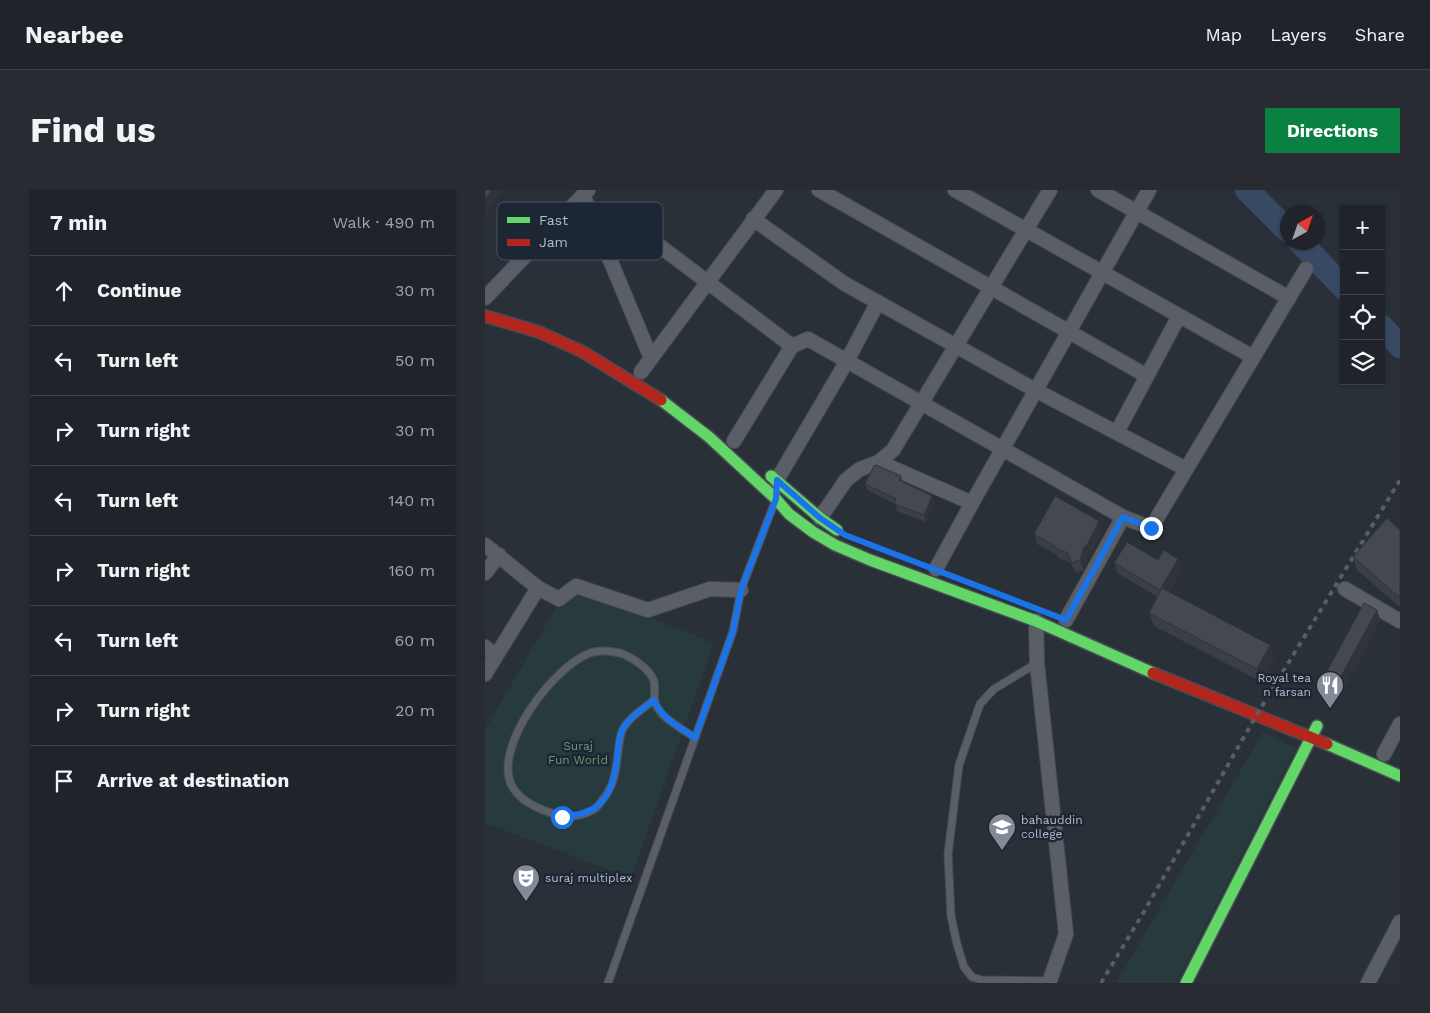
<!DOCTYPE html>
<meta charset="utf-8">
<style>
body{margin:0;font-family:"Work Sans",sans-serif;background:#282c32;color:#f1f3f6}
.controls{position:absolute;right:15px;top:15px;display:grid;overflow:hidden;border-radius:0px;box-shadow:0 1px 4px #0004}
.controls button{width:45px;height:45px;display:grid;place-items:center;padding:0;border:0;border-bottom:1px solid #3d4147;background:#20242a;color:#f1f3f6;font:25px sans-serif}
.compass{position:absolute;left:795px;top:15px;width:45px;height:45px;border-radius:50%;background:#20242a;box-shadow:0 1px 4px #0004;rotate:40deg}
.stop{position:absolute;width:15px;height:15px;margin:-11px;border:4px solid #1a73e8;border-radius:50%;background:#fff}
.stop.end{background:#1a73e8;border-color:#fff;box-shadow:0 1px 5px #0008}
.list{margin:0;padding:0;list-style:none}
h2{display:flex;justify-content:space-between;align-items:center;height:65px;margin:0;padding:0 20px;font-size:21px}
h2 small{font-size:16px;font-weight:400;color:#a2a4a8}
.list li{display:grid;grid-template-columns:32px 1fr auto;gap:15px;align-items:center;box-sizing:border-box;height:70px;padding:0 20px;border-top:1px solid #3d4147}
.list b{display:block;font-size:19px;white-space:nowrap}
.list em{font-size:16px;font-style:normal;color:#a2a4a8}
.icon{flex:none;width:28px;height:28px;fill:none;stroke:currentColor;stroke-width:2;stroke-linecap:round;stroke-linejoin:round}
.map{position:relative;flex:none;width:915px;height:793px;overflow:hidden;border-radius:0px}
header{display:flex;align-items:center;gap:30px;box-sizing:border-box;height:70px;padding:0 25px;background:#20242a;border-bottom:1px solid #3d4147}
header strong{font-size:24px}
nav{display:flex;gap:28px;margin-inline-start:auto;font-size:18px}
.intro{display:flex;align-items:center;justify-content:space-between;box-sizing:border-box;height:120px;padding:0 30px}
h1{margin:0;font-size:35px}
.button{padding:12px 22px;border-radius:0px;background:#0b8043;color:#fff;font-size:18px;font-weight:700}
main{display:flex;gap:30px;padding:0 30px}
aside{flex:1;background:#20242a;border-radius:0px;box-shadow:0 1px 4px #0004}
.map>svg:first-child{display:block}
</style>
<header>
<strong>Nearbee</strong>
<nav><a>Map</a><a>Layers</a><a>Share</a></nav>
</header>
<div class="intro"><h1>Find us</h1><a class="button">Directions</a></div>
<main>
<aside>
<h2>7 min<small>Walk · 490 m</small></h2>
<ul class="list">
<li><svg class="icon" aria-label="ahead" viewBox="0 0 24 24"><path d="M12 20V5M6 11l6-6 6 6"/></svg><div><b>Continue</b></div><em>30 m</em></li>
<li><svg class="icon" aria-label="left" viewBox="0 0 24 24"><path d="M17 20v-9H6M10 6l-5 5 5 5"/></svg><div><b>Turn left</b></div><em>50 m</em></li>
<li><svg class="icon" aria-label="right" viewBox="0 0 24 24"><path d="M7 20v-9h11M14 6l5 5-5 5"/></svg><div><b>Turn right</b></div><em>30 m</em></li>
<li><svg class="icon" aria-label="left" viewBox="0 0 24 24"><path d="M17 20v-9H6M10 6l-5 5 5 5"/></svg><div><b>Turn left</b></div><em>140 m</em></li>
<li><svg class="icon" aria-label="right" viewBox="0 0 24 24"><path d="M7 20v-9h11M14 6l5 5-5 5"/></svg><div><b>Turn right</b></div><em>160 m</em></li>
<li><svg class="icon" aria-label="left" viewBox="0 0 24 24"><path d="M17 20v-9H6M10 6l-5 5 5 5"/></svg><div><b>Turn left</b></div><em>60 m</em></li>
<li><svg class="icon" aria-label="right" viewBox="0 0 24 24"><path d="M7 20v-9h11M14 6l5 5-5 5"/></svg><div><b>Turn right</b></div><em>20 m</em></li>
<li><svg class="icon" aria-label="arrive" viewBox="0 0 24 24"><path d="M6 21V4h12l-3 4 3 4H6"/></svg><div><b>Arrive at destination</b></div></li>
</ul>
</aside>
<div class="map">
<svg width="915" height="793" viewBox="0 0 915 793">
<rect width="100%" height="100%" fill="#2a3038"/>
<g fill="#273a3e">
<polygon points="84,395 229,453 146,688 0,633 0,540"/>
<polygon points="778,542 811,558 691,793 631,793"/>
</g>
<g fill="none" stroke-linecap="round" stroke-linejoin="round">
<g stroke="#384963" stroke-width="24">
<polyline points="762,0 802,40"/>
<polyline points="815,52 859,98"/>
<polyline points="896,136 915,156"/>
</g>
<g stroke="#484c53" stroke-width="9">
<g id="lane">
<polyline points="552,473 509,499 495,514 474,575 463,664 466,726 472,754 479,777 487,787 497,790 565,791"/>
<path d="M169 510C158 519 143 528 137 541 135 546 135 552 134 556 131 576 131 594 118 609 115 613 112 618 108 620 89 630 76 627 58 620 45 615 32 607 26 594 9 555 69 476 105 463 113 460 126 461 135 463 147 467 165 479 169 491 171 500 167 509 172 517 180 531 198 539 210 548"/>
<polyline points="123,793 248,441 256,400 289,314"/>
</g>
</g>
<g stroke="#484c53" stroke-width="16">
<g id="street">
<polyline points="334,0 662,186"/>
<polyline points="470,0 768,167"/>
<polyline points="613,0 804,108"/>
<polyline points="98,5 166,168"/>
<polyline points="268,29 360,94 550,200 701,279"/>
<polyline points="176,57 307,156 323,149 638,327 666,338 821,79"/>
<polyline points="0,108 103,0"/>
<polyline points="156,182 291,0"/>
<polyline points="632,242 694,126"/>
<polyline points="249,251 307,156"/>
<polyline points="394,272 487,313"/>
<polyline points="291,298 292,290 362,171 393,112"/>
<polyline points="335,328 361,290 375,279 394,272 408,260 565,0"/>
<polyline points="0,355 53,398 0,484"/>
<polyline points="451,379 487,313 664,0"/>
<polyline points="0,383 14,365"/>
<polyline points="53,398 74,409 91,396 163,420 225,399 256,400"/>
<polyline points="860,399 915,431"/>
<polyline points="581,430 638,327"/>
<polyline points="551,431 552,473 581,744 564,793"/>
<polyline points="0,457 10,466"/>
<polyline points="899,564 915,534"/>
<polyline points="883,793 915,732"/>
</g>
</g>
<g stroke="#484c53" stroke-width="14">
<g id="fast">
<polyline points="176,210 224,247 291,309 304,324 328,342 350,355 385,370 551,431 668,483"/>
<polyline points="286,286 335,328 352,340"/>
<polyline points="842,554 915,586"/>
<polyline points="701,793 832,536"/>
</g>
</g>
<g stroke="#484c53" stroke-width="14">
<g id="jam">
<polyline points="0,126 54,142 98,162 176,210"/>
<polyline points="668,483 842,554"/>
</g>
</g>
<use href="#lane" stroke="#5a5e66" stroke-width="7"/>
<use href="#street" stroke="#5a5e66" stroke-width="14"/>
<use href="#fast" stroke="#63d668" stroke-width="11"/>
<use href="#jam" stroke="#b3261e" stroke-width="11"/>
<polyline stroke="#595d64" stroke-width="4" stroke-dasharray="5 5" stroke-linecap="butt" points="616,793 657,725 771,526 915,290"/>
</g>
<g fill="#3a3f45">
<polygon points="416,286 418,292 450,313 441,332 412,321 410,314 382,300 380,294"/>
<polygon points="618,340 605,365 602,367 599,380 591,383 586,373 574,368 572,365 552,354 549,344"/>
<polygon points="915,340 915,417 872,380 868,367"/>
<polygon points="673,370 697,379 684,402 785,455 789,468 777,492 669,436 664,423 673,407 632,383 629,373"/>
<polygon points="892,420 895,430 858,500 845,493 841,483"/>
</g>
<g fill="#303338">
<polygon points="7,0 18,0 0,24 0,10"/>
<polygon points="447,306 450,313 441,332 439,325"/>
<polygon points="614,331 618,340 605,365 602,367 599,380 595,370 599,357"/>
<polygon points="693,369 697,379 678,410 675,400"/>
<polygon points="892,420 895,430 858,500 854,490"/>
<polygon points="785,455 789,468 777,492 772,479"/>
</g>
<g fill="#444950" stroke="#303338">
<polygon points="0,0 7,0 0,10"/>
<polygon points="391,275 416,286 414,290 447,306 439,325 409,314 411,309 380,294 389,276"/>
<polygon points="570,306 614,331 602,355 599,357 595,370 587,373 583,363 570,358 570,356 549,344"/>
<polygon points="902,328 915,340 915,408 868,367"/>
<polygon points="642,352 673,370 679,360 693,369 675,400 629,373"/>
<polygon points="677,398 785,455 772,479 664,423"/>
<polygon points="879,413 892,420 854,490 841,483"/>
</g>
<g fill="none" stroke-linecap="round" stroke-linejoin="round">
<path stroke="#1a73e8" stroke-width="6" d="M77 627C116 624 127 607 132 570 133 561 133 551 136 543 141 529 158 519 169 510 176 528 195 537 210 548L248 441 256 400 291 309 292 290 335 328 360 345 581 430 638 327 666 338"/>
</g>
<defs>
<g id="restaurant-pin" transform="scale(1.4375)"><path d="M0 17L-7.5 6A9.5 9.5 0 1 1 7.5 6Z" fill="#848b96" stroke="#1d2633"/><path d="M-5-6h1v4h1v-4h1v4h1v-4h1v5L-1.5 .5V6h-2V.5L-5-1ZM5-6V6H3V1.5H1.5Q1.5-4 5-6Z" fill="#fff"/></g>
<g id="university-pin" transform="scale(1.4375)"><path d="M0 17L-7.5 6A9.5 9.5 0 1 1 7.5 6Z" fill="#848b96" stroke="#1d2633"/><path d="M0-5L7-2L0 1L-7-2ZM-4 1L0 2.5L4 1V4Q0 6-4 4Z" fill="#fff"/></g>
<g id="theatre-pin" transform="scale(1.4375)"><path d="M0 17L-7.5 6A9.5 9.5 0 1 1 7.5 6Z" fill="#848b96" stroke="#1d2633"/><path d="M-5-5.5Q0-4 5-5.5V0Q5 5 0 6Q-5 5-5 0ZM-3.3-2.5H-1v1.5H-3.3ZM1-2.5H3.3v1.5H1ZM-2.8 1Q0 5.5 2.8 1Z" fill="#fff"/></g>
</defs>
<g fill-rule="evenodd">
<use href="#restaurant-pin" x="845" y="495"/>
<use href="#university-pin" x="517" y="637"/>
<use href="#theatre-pin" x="41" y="688"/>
</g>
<g text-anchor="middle" stroke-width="5" stroke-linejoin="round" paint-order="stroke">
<g font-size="12" fill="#b4bcc9" stroke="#1d2633" text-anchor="start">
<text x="826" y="492" text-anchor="end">Royal tea<tspan x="826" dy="14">n farsan</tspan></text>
<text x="536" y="634">bahauddin<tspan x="536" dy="14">college</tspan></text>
<text x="60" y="692">suraj multiplex</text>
</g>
<g font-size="12" fill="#6b9a76" stroke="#1d2633">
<text x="93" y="560">Suraj<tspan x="93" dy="14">Fun World</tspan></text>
</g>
</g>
<rect x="12" y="12" width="166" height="58" rx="8" fill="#1d2633" stroke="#4a5360" stroke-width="1"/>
<rect x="22" y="27" width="23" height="6" fill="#63d668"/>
<rect x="22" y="49" width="23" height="7" fill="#b3261e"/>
<g font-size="14" fill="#b4bcc9">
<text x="54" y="35">Fast</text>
<text x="54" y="57">Jam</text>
</g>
</svg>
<div class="controls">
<button>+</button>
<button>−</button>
<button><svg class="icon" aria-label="locate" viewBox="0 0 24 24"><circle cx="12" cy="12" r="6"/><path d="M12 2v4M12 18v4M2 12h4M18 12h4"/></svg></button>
<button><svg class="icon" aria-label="layers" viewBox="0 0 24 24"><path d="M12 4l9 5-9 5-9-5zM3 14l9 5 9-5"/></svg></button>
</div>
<svg class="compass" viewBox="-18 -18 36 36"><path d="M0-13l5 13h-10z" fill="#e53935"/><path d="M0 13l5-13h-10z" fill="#a2a4a8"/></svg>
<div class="stop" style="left:77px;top:627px"></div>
<div class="stop end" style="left:666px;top:338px"></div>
</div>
</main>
